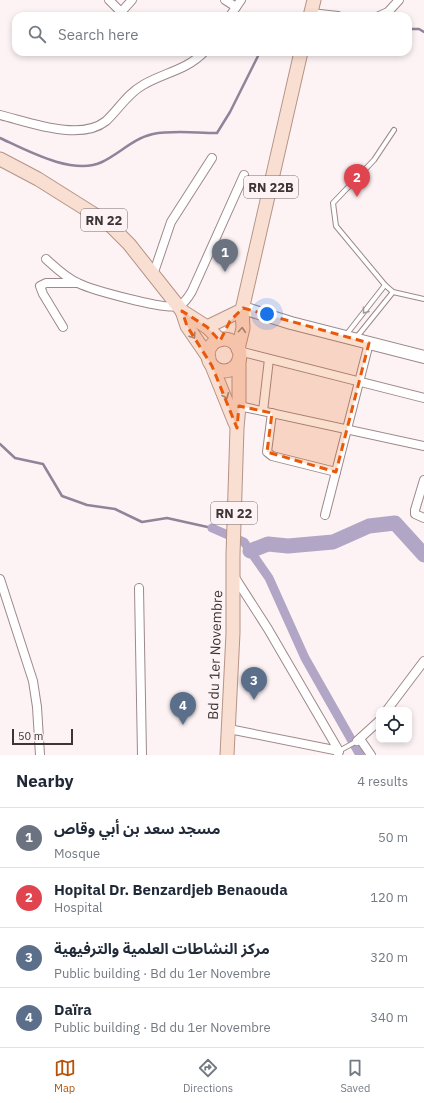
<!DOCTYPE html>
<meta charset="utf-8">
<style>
body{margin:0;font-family:"IBM Plex Sans","Noto Sans Arabic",sans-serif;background:#f2f2f3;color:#1f2937}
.controls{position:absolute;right:12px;bottom:12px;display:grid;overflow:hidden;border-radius:8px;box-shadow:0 2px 6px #0003}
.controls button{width:36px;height:36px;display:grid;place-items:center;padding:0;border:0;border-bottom:1px solid #e0e1e3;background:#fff;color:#1f2937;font:20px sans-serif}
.scale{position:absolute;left:12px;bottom:10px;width:61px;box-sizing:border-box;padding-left:4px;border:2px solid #3d3435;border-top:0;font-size:11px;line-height:14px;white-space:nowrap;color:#3d3435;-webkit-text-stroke:3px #fdf3f4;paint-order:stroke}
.you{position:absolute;left:267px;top:314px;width:14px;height:14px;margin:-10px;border:3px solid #fff;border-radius:50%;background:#1a73e8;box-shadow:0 0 0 6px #1a73e833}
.badge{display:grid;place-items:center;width:26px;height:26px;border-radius:50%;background:#b45309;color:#fff;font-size:13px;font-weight:700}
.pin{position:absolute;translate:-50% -33px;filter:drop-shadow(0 1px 2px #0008)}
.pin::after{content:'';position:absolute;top:21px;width:14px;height:12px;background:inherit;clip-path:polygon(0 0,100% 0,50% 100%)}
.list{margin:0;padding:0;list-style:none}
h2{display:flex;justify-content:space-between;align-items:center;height:52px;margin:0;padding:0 16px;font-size:17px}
h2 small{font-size:13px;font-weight:400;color:#747a83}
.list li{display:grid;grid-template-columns:26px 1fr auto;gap:12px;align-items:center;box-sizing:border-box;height:60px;padding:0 16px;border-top:1px solid #e0e1e3}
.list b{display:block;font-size:15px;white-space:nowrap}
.list p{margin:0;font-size:13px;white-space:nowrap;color:#747a83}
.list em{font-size:13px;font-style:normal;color:#747a83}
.icon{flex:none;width:22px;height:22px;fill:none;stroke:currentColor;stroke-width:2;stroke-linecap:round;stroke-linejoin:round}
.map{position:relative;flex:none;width:424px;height:755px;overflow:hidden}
.search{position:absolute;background:#fff;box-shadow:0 2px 6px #0003;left:12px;right:12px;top:12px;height:44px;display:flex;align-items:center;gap:10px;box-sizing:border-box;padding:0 14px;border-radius:12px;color:#747a83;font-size:15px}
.sheet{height:292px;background:#fff}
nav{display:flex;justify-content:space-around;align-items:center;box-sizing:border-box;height:56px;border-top:1px solid #e0e1e3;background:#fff;font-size:11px;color:#747a83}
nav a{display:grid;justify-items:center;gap:2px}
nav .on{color:#b45309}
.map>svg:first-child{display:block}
</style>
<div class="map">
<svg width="424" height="755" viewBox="0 0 424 755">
<rect width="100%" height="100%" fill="#fdf3f4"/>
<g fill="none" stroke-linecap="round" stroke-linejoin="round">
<g stroke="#8f849a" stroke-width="2.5">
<polyline points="408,29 419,29 424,32"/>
<path d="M0 138C26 150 73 176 102 162 119 154 134 138 153 134 173 130 196 133 217 133L230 112 260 52"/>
<polyline points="0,444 15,458 43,464 62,496 87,505 115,509 142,522 167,518 212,528"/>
</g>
<polyline stroke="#b2a6c6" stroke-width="9" points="212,528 244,542 269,578 305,658 360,755"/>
<polyline stroke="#b2a6c6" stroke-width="15" points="250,551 268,544 288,546 333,542 369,526 395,523 424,555"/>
<g stroke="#9d898b" stroke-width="6">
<g id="lane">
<polyline points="394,130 374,160 333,203 336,226 385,285 393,292 424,299"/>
<polyline points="346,335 385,285"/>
<polyline points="356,338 393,292"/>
<polyline points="339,751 357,741"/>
</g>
</g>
<g stroke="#9d898b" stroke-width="10">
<g id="street">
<polyline points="109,0 119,10 123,10 132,0"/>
<polyline points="225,0 236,7"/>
<polyline points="311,13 338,16"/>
<polyline points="230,16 241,0"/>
<polyline points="379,16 388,12 399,0"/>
<path d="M0 115C29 122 80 142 106 121 119 109 127 94 143 85 163 73 187 70 204 52"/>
<path d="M46 259C56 268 66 278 78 283 92 290 165 310 177 306 184 305 189 296 192 291L244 175"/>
<polyline points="153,275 171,222 212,158"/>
<polyline points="63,327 43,294 40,286 46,283 77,283"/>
<polyline points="239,351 424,398"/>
<polyline points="239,406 424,446"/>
<polyline points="263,411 269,359"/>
<polyline points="272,413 267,452 272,456 336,472"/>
<polyline points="424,480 415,510 415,514 424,518"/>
<polyline points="325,515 369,343"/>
<polyline points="234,576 268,629 339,751 338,755"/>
<polyline points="0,579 33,681 37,707 40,755"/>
<polyline points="139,588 142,755"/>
<polyline points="387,710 424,661"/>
<polyline points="229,729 339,751"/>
<polyline points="360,739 371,755"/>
<polyline points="357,741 379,721"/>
</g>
</g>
<g stroke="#9d898b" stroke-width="14">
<polyline id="secondary" points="243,308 291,323 424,357"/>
</g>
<g stroke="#b59488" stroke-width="15">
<g id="primary">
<polyline points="310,16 314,0"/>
<polyline points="0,159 38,179 108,223 129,244 182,311 207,327 220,340"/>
<polyline points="182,311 187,326 209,358"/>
<polyline points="207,327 242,310"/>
<circle cx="224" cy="355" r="16"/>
<polyline points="238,349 243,328 242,310 301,52"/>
<polyline points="212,366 235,423"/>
<polyline points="227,755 233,633 233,555 237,428 239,406 239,359"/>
</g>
</g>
<use href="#lane" stroke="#fff" stroke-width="4"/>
<use href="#street" stroke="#fff" stroke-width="8"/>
<use href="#secondary" stroke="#fff" stroke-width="12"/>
<use href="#primary" stroke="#f9ded2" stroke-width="13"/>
</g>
<defs><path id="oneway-chevron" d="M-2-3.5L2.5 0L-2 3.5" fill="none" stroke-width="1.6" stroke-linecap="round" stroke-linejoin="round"/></defs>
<use stroke="#9e9a9a" href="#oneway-chevron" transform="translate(365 311) rotate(128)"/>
<g stroke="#9b8984">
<use href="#oneway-chevron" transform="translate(242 330) rotate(-85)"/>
<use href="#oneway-chevron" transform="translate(193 336) rotate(57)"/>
<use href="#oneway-chevron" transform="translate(226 396) rotate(67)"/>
</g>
<path fill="#e8590c" fill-opacity="0.2" stroke="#e8590c" stroke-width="3" stroke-dasharray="8 5" stroke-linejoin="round" d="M243 308 369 343 336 472 267 452 272 413 239 406 237 428 212 366 187 326 182 311 207 327 220 341 230 321Z"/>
<g text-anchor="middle" stroke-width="3.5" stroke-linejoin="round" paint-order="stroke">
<g fill="#fdf3f4" stroke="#776d6e" stroke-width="1">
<rect x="244" y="176" width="54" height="22" rx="3"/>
<rect x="81" y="209" width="46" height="22" rx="3"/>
<rect x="211" y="502" width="46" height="22" rx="3"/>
</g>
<g font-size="13" font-weight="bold" fill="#3d3435">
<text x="271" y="192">RN 22B</text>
<text x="104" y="225">RN 22</text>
<text x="234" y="518">RN 22</text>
</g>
<g font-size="14" fill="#3d3435" stroke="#fdf3f4">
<text transform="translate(215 655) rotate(-88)" y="5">Bd du 1er Novembre</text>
</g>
</g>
</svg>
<div class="controls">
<button><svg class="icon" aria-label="locate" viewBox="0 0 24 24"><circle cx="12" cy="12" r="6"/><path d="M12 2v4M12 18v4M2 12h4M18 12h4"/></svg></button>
</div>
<div class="scale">50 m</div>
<div class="you"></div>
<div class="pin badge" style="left:225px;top:272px;background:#6b7280">1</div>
<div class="pin badge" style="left:357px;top:197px;background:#e0444e">2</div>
<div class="pin badge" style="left:254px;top:700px;background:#5c6f8a">3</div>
<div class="pin badge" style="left:183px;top:725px;background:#5c6f8a">4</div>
<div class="search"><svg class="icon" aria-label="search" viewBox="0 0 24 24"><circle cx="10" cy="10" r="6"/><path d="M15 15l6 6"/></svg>Search here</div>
</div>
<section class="sheet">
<h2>Nearby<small>4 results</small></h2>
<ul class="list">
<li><span class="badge" style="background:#6b7280">1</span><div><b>مسجد سعد بن أبي وقاص</b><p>Mosque</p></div><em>50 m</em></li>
<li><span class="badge" style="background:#e0444e">2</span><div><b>Hopital Dr. Benzardjeb Benaouda</b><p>Hospital</p></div><em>120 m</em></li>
<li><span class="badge" style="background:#5c6f8a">3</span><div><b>مركز النشاطات العلمية والترفيهية</b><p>Public building · Bd du 1er Novembre</p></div><em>320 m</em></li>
<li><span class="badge" style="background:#5c6f8a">4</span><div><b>Daïra</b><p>Public building · Bd du 1er Novembre</p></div><em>340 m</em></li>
</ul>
</section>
<nav>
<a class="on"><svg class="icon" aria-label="map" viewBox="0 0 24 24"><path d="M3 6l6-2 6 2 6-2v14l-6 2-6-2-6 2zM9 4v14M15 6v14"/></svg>Map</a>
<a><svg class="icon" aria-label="directions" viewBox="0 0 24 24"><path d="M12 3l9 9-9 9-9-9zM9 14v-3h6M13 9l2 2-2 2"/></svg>Directions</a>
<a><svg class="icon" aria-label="saved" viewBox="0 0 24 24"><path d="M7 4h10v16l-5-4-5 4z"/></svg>Saved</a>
</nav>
